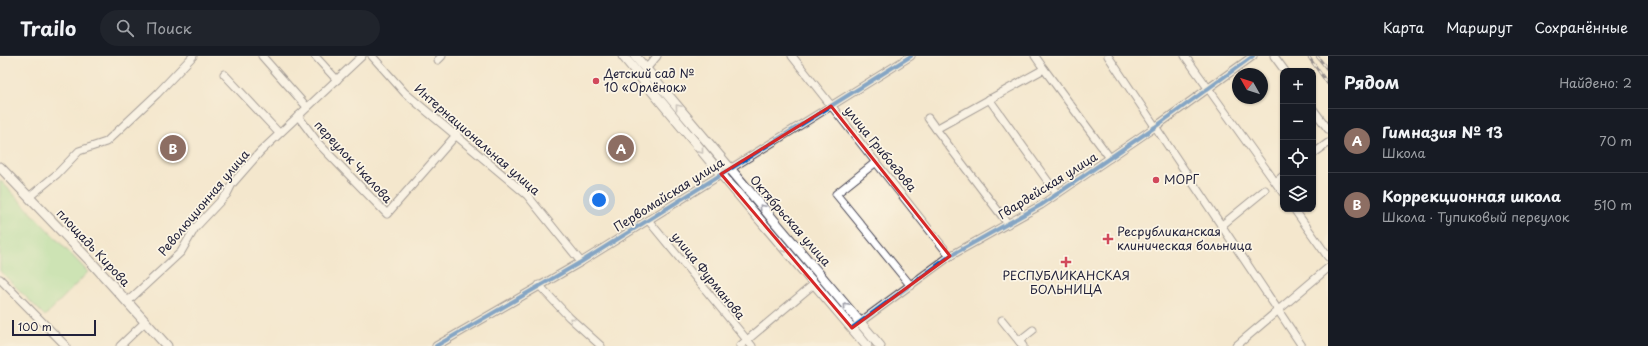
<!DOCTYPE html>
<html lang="ru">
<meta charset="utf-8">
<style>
body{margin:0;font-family:"Playpen Sans",sans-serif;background:#20242c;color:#f1f3f6}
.controls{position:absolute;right:12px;top:12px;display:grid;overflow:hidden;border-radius:8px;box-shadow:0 1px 3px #0004}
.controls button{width:36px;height:36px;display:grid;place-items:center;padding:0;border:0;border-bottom:1px solid #363941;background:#171b24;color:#f1f3f6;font:20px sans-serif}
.compass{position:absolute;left:1232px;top:12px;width:36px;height:36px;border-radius:50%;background:#171b24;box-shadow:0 1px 3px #0004;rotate:309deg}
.scale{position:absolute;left:12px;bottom:10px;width:84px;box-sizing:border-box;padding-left:4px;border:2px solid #22223b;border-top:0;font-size:11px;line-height:14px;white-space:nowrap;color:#22223b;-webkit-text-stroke:3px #fcf5e5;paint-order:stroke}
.you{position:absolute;left:599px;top:144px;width:14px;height:14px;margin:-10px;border:3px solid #fff;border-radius:50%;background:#1a73e8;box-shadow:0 0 0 6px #1a73e833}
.badge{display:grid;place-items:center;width:26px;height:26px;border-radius:50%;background:#2563eb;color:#fff;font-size:13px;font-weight:700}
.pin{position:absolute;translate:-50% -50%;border:2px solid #fff;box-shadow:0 1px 4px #0006}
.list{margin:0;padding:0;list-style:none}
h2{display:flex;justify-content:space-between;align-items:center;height:52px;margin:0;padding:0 16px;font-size:17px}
h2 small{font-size:13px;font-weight:400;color:#9ea1a6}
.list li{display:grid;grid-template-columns:26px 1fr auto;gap:12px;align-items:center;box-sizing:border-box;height:64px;padding:0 16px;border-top:1px solid #363941}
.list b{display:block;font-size:15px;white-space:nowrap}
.list p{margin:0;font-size:13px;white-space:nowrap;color:#9ea1a6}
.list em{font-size:13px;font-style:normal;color:#9ea1a6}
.icon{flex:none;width:22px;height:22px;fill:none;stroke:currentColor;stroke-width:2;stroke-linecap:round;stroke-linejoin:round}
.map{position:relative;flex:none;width:1328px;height:290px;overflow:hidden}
header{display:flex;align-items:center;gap:24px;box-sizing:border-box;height:56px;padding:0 20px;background:#171b24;border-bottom:1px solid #363941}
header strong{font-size:19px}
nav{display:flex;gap:22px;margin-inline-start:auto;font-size:14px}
.search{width:280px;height:36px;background:#20242c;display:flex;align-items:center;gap:10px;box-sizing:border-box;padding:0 14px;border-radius:22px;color:#9ea1a6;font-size:15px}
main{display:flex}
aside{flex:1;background:#171b24}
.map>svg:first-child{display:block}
</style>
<header>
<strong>Trailo</strong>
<div class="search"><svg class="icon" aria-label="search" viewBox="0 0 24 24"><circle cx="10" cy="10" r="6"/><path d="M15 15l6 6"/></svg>Поиск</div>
<nav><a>Карта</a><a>Маршрут</a><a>Сохранённые</a></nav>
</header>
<main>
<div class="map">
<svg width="1328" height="290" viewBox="0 0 1328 290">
<rect width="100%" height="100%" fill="#fcf5e5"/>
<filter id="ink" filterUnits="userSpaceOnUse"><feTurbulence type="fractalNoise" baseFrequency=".025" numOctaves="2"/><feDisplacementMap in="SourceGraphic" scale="8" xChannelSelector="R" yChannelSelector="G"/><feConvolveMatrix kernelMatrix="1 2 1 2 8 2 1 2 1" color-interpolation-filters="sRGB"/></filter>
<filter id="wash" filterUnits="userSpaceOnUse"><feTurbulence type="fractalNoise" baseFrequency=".012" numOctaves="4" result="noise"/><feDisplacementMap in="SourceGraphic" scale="16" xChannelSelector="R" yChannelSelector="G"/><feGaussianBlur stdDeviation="0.9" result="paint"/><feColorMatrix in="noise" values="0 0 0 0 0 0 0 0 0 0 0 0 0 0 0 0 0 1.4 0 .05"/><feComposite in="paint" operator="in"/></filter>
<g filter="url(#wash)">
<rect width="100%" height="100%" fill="#f4e7cd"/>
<polygon fill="#9dde95" stroke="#608068" points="0,124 88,216 45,260 0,215"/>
</g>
<g filter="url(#ink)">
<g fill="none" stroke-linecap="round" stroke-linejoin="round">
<g stroke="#424051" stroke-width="9">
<g id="minor">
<polyline points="262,0 307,51"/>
<polyline points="315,0 337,24"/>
<polyline points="372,0 405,37 527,139 581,206"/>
<polyline points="792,0 950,200"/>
<polyline points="1035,0 1044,13"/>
<polyline points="1108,0 1302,290"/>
<polyline points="1185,0 1283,137"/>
<polyline points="1274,0 1285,15"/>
<polyline points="438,4 442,0"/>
<polyline points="646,13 657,0"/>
<polyline points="224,18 279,77"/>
<polyline points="989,43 1057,138"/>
<polyline points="1313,53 1328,73"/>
<polyline points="298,60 319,88 387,158 457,78"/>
<polyline points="928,62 936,73"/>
<polyline points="1313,98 1328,87"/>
<polyline points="876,106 836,138 911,230"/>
<polyline points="1276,126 1283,120"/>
<polyline points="29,141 57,118 79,95 106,86 157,38 193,0"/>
<polyline points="1294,153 1328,201"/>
<polyline points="648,164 752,290"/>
<polyline points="1008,168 936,73 1044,13 1110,102"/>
<polyline points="1221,170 1265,134"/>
<polyline points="0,223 66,290"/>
<polyline points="539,229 569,261 601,290"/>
<polyline points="127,246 181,196 195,172 227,138 232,128 260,96 362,0"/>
<polyline points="1002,264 1023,290"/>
<polyline points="852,272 950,200 1041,149 1155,71 1253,0"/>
<polyline points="1019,285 1033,274"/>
<polyline points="120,290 145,266"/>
<polyline points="436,290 581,206 911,0"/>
<polyline points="740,290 814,228"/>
<polyline points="1236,290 1328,212"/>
</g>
</g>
<g stroke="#424051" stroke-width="11">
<g id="major">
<polyline points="623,0 721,118 867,290"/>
<polyline points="635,0 880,290"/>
<polyline points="0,111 93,208 167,290"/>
</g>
</g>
<use href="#minor" stroke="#fff" stroke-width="7"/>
<use href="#major" stroke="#fff" stroke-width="9"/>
<g stroke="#22223b" stroke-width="3">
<g id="rail">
<polyline points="1308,0 1328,28"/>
<polyline points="1317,0 1328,14"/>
</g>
</g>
<use href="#rail" stroke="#fcf5e5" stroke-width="1.5" stroke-dasharray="4.5" stroke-linecap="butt"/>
<g stroke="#fcf5e5" stroke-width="6">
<g id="cycleway">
<polyline points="852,272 950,200 1041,149 1155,71 1253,0"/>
<polyline points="436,290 581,206 911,0"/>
</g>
</g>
<use href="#cycleway" stroke="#0057b8" stroke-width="4"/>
</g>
<defs><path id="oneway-chevron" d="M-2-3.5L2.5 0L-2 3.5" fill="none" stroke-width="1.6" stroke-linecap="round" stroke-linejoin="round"/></defs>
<g stroke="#9c9ca7">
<use href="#oneway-chevron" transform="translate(678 51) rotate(-130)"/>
<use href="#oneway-chevron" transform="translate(701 95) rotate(51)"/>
<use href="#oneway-chevron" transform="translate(762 151) rotate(-131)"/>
<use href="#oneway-chevron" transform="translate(785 194) rotate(49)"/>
<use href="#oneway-chevron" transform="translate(846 250) rotate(-131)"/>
<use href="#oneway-chevron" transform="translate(572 264) rotate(-137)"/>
</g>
</g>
<path d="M0 0H1328V290H0ZM831 50 950 200 852 272 721 118Z" fill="#f4e7cd" fill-opacity=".55" fill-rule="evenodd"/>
<path fill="none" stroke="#d62828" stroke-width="3" stroke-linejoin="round" d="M831 50 950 200 852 272 721 118Z"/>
<g fill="#d1495b" stroke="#fcf5e5" stroke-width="1.5">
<circle cx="596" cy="25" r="4"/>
<circle cx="1156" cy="124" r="4"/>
<path d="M1106 177h4v4h4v4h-4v4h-4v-4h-4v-4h4z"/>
<path d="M1064 200h4v4h4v4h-4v4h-4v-4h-4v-4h4z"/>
</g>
<g text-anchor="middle" stroke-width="3.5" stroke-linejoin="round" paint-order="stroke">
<g font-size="12" fill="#22223b" stroke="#fcf5e5" text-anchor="start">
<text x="604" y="22">Детский сад №<tspan x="604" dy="14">10 «Орлёнок»</tspan></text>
<text x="1164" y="128">МОРГ</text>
<text x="1117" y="180">Ресрубликанская<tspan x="1117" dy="14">клиническая больница</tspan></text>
<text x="1066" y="224" text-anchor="middle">РЕСПУБЛИКАНСКАЯ<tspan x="1066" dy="14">БОЛЬНИЦА</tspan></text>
</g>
<g font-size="12" fill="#22223b" stroke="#fcf5e5">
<text transform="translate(477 84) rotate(41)" y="4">Интернациональная улица</text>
<text transform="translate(880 93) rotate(51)" y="4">улица Грибоедова</text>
<text transform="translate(353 106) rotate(47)" y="4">переулок Чкалова</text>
<text transform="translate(1048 130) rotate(-32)" y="4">Гвардейская улица</text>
<text transform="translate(669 139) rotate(-32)" y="4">Первомайская улица</text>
<text transform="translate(204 147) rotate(-50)" y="4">Революционная улица</text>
<text transform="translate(790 165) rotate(49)" y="4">Октябрьская улица</text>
<text transform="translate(93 192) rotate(47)" y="4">площадь Кирова</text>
<text transform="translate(708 220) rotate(51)" y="4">улица Фурманова</text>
</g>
</g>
</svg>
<div class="controls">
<button>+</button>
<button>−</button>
<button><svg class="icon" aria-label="locate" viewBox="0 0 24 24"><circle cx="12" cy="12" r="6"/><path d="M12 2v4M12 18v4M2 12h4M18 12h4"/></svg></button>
<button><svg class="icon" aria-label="layers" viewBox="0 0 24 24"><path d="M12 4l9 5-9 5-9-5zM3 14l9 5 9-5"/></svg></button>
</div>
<svg class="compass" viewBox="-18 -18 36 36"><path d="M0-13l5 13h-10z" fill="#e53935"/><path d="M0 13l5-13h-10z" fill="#9ea1a6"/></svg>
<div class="scale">100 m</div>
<div class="you"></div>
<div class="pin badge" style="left:621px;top:92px;background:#8d6e63">A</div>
<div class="pin badge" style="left:173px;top:92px;background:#8d6e63">B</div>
</div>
<aside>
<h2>Рядом<small>Найдено: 2</small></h2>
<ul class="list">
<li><span class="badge" style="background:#8d6e63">A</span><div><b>Гимназия № 13</b><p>Школа</p></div><em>70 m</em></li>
<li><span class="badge" style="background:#8d6e63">B</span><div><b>Коррекционная школа</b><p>Школа · Тупиковый переулок</p></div><em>510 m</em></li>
</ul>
</aside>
</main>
